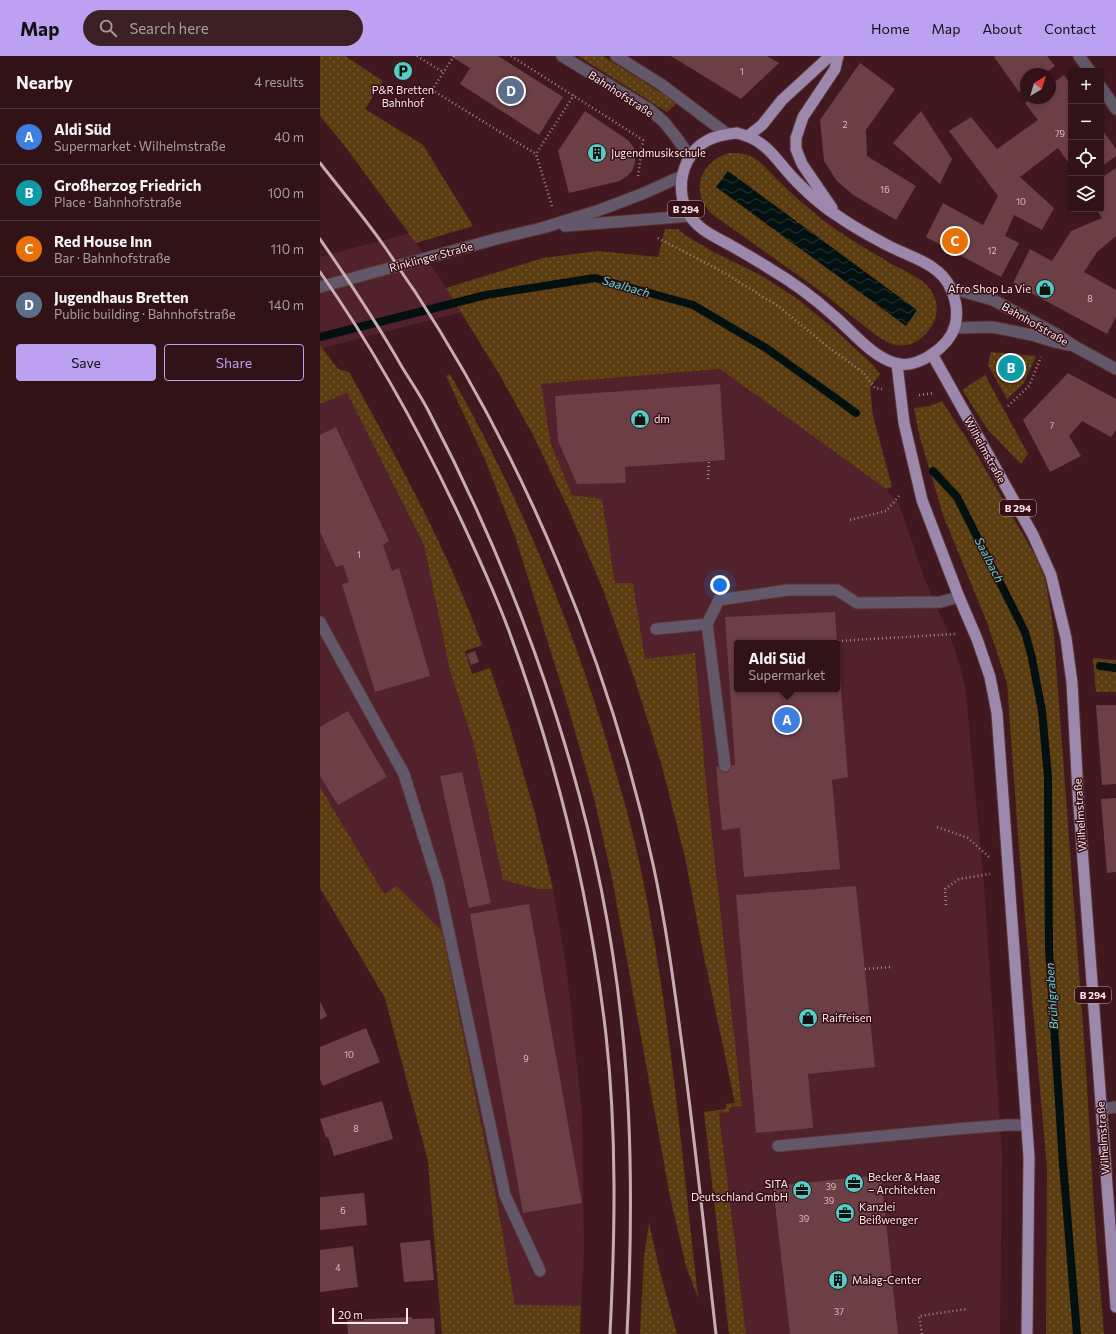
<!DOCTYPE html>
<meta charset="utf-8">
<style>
body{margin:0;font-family:Commissioner,sans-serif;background:#3d2024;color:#f1f3f6}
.controls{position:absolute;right:12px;top:12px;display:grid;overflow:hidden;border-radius:4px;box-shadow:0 2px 6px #0003}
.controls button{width:36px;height:36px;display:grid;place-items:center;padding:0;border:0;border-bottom:1px solid #4c3236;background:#311217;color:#f1f3f6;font:20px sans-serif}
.compass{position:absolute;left:700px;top:12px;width:36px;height:36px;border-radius:50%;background:#311217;box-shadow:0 2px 6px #0003;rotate:38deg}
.scale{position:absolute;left:12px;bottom:10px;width:76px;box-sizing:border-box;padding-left:4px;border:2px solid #fee6e9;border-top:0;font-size:11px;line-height:14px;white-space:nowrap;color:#fee6e9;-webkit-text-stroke:3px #350e16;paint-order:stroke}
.you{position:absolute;left:400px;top:529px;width:14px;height:14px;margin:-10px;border:3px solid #fff;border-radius:50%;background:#1a73e8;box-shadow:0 0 0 6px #1a73e833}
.badge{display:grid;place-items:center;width:26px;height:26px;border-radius:50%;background:#bca0f2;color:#fff;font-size:13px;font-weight:700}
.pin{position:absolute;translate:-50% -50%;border:2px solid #fff;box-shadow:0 1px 4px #0006}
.popup{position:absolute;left:414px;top:584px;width:106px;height:52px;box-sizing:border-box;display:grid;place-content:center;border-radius:4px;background:#311217;filter:drop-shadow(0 1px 3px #0005);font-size:13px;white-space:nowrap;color:#a89ea1}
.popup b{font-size:15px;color:#f1f3f6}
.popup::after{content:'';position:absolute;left:50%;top:100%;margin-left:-8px;border:8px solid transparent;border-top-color:#311217}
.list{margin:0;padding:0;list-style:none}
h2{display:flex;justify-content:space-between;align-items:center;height:52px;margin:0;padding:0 16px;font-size:17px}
h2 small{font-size:13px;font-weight:400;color:#a89ea1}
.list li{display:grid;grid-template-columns:26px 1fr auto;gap:12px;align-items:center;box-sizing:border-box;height:56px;padding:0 16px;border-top:1px solid #4c3236}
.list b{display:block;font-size:15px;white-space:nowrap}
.list p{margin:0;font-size:13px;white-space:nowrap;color:#a89ea1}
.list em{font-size:13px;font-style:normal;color:#a89ea1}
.actions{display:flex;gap:8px;padding:12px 16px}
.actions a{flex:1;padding:9px 0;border:1px solid #bca0f2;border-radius:4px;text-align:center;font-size:14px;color:#bca0f2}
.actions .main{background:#bca0f2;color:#111}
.icon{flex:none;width:22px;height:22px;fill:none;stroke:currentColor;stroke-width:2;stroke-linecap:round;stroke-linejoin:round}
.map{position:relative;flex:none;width:796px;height:1278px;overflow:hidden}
header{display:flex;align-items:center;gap:24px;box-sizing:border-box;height:56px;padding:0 20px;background:#bca0f2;color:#111}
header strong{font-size:19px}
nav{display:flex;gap:22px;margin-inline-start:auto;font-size:14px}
.search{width:280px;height:36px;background:#3d2024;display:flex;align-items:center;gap:10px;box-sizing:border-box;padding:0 14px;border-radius:22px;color:#a89ea1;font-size:15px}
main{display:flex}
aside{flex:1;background:#311217}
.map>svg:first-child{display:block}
</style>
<header>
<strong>Map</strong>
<div class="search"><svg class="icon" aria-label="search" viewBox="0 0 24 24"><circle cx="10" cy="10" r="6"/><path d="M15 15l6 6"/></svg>Search here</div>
<nav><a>Home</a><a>Map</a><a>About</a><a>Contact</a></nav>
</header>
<main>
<aside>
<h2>Nearby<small>4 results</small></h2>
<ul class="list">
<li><span class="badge" style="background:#3f7fe0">A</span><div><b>Aldi Süd</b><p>Supermarket · Wilhelmstraße</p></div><em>40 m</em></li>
<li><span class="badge" style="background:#0f9aa8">B</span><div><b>Großherzog Friedrich</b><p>Place · Bahnhofstraße</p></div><em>100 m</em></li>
<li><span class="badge" style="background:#e8710a">C</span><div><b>Red House Inn</b><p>Bar · Bahnhofstraße</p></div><em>110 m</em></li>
<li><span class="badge" style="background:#5c6f8a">D</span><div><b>Jugendhaus Bretten</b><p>Public building · Bahnhofstraße</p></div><em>140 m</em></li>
</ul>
<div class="actions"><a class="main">Save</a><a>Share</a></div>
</aside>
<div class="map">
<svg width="796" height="1278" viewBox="0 0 796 1278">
<defs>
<pattern id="grass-dots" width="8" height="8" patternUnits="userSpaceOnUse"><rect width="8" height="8" fill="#5c3d12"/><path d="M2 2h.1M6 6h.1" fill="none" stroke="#745934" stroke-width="1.8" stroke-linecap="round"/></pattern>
<pattern id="water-waves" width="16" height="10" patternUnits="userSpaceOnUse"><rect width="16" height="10" fill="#02100f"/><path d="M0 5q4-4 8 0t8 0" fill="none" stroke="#283332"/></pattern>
</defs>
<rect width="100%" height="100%" fill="#41181f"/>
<g fill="#51222b" fill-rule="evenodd">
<polygon points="90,177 142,256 2,292 0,289 0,201"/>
<path d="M400 313 566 433 579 448 605 524 634 590 645 629 664 829 682 1098 680 1278H426L399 1057 408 1056 409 1051 422 1050 385 716 375 598 325 604 313 527H295L282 443 252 439 231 388 221 328ZM417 587H517V633H417Z"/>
<polygon points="27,337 104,489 130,615 154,689 218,833 233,833 246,909 262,1056 264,1196 261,1250 195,1250 177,1146 122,875 64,839 0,731 0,348"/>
</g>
<g fill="url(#grass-dots)">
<polygon points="0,0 25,0 63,25 45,53 103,89 153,170 96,187 24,89 0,60"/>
<polygon points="258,0 283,0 357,47 347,56"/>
<path d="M409 97C416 97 424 97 430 100 442 105 452 119 462 128 475 141 489 153 503 164 524 180 547 193 570 207 583 215 600 220 610 233 623 251 616 271 600 283 596 286 590 289 586 289 575 291 566 286 557 280L496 232 396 161C393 158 389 156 387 152 370 129 385 104 409 97Z"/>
<polygon points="345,173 358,173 365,179 390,194 442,220 479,244 515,274 552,308 560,318 550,332 553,360 572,431 566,433 400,313 221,328 231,388 252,439 282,443 295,527 313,527 325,603 375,597 385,716 422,1050 410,1051 409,1056 399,1057 426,1278 409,1278 384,1056 406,1053 406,1048 415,1047 382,891 365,801 342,710 314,621 282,531 249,454 213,379 178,316 126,232 223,202 278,195 338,201"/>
<path d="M0 289 18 313 29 316C78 404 128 494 162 589L145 595 152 618 170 612 189 668 214 754 233 833H218L183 824 154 689 130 615 104 489 27 337 0 348Z"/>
<polygon points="671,296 716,300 704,327 687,343 668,309"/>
<path d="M130 318C194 430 245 550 283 673 297 720 311 766 321 814 350 955 362 1099 378 1242L366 1210 350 1140 292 822 274 742 248 651 196 483 166 406 126 320Z"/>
<polygon points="665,319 708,398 701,408 668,374 642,334"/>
<polygon points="622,345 656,397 717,503 725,523 733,568 765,997 775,1168 784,1278 726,1278 727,1113 699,792 687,627 668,569 623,459 599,378 594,352 610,350"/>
<polygon points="773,602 796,604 796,636 776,636"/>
<polygon points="0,731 64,838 77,830 122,875 177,1146 195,1249 261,1250 260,1278 122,1278 108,1105 65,942 0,832"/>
<polygon points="329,1167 340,1216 357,1278 320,1278 324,1201"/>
</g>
<polygon fill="url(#water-waves)" points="408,115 597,254 586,270 396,131"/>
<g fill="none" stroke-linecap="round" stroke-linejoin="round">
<g stroke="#02100f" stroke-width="8">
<polyline points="0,281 166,239 275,222 373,249 446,292 536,357"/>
<polyline points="613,415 637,441 705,576 712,602 722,655 728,721 729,893 743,1108 757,1278"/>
<polyline points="780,610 796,612"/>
</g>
</g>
<g fill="#6c3f45">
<polygon points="131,0 178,0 243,41 219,79 140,28 150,12"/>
<polygon points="351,0 447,0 459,7 421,43"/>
<polygon points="676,0 727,0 735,10 724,18 706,18 706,31 699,36 674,1"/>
<polygon points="540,7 575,33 546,74 547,100 596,130 576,164 533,139 517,125 504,105 500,64"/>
<polygon points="744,19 751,29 751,110 738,92 700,121 734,152 722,174 694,159 685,180 699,187 681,221 606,181 623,147 663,169 678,140 629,75 651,61 677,93 718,64 705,47 712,42 730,42 730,29"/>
<polygon points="265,55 309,85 314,92 315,99 315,107 312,115 307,120 300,125 249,137 238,95"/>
<polygon points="601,55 632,103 620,128 573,87"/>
<polygon points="781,72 796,93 796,100 781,111"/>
<polygon points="796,112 796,180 777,196 764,216 796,234 796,261 787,278 693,227 710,193 732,205 751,175 782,162 776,153 781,153 781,122"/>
<polygon points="748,317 796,343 796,374 791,381 762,365 749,380 761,400 730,416 703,364"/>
<polygon points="400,328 405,404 305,411 306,427 257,428 238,385 235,340"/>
<polygon points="16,371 69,485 63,489 72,515 79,512 110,620 55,636 22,528 29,526 23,509 16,511 0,476 0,379"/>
<polygon points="515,556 517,587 417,587 417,633 517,633 517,599 518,599 528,721 512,724 520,813 424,821 420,772 402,774 396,711 415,709 405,561"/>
<polygon points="155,595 159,606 151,609 147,598"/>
<polygon points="776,649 796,649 796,728 782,729"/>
<polygon points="28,655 67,721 18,749 0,720 0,671"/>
<polygon points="142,716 171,847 149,852 120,720"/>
<polygon points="796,742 796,816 787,817 781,743"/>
<polygon points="536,830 555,1011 488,1018 493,1072 436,1077 416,839"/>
<polygon points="209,848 262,1147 203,1157 150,858"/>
<polygon points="0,945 7,960 0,964"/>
<polygon points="46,972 60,1006 3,1030 0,1023 0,991"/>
<polygon points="62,1045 73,1083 14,1100 8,1081 6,1082 0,1063"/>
<polygon points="561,1119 578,1278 470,1278 453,1130"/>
<polygon points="44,1137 47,1169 0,1174 0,1141"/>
<polygon points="110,1184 114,1224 84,1226 80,1187"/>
<polygon points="33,1190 38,1231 0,1236 0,1194"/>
<polygon points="91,1261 93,1263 114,1262 115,1278 28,1278 27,1264"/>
</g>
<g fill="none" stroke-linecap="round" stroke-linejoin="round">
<g stroke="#5b353b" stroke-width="13">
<g id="service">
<polyline points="0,566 84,718 119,830 185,1139 220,1215"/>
<polyline points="387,568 405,710"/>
<polyline points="336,573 387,568 399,544 468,534 517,534 537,547 620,546 639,541"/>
<polyline points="781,1053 796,1051"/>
<polyline points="458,1090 636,1073 687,1069 707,1069"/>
</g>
</g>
<g stroke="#5b353b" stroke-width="13">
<g id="minor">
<polyline points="242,0 329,53 344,66 356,81 370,101"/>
<polyline points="296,0 342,29 407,78"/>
<polyline points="759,0 770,15"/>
<polyline points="781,31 796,53"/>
<polyline points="245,170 370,160"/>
<polyline points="0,231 180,182 222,172 277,155 322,138 362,120"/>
<polyline points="630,232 673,244 738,279 754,290 796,313"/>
<polyline points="634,272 672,271 712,279 735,286 749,289"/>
</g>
</g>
<g stroke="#5b353b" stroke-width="13">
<g id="primary">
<path d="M417 77C449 85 455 104 477 126 489 138 503 151 518 160 533 171 550 180 567 189 589 201 620 207 631 233 636 244 638 258 635 270 629 291 597 314 575 307 552 301 531 274 513 259 494 242 474 227 452 214 438 205 424 197 410 189 396 181 379 174 370 160 359 144 359 123 367 106 377 85 395 79 417 77Z"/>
<polyline points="428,80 442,69 462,44 510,0"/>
<polyline points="512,152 482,108 476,93 476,82 483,61 515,13 518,0"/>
<polyline points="612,298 713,479 731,519 746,582 752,627 758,737 796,1251"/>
<polyline points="577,308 584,367 602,444 639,541 657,583 670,621 677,657 709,1101 707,1278"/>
</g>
</g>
<g stroke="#a6868b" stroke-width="2.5" stroke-dasharray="1 3" stroke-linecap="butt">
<polyline points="97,0 123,16"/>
<polyline points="134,0 112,34 216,98"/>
<polyline points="191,0 323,84 318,120"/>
<polyline points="315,99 321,100"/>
<polyline points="232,150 216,98 254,39"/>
<polyline points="338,182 403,216 461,252 504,288 544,317 555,332 562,333"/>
<polyline points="599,339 614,337"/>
<polyline points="688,350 709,330 721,301"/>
<polyline points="388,423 389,405"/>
<polyline points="530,464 566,455 580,439"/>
<polyline points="502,586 635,578"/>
<polyline points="617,771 648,782 669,801"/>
<polyline points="626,849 625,833 639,823 670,818"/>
<polyline points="545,913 571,911"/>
<polyline points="602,1278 599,1260 647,1253"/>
</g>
<use href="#service" stroke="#625869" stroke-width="11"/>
<use href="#minor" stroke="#625869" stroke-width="11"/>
<use href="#primary" stroke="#9c88aa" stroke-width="11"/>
<g stroke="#c9acb0" stroke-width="3">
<path d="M0 107C21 134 43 160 62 187 73 202 83 219 94 234 206 405 290 609 333 808 346 868 354 929 362 989 375 1085 385 1182 396 1278"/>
<path d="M0 183C29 225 57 267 82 311 91 326 101 340 109 356 209 548 283 765 303 981 313 1081 312 1178 307 1278"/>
<path d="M0 216C52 290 96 369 135 451 154 491 173 532 189 575 237 706 270 841 286 979 297 1079 295 1178 290 1278"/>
</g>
</g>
<defs>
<g id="parking-disc" transform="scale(1)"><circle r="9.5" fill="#54cdc7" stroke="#350e16"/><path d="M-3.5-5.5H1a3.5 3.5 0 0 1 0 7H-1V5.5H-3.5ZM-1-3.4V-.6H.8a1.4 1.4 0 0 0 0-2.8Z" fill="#111"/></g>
<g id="building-disc" transform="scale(1)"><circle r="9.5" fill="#54cdc7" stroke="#350e16"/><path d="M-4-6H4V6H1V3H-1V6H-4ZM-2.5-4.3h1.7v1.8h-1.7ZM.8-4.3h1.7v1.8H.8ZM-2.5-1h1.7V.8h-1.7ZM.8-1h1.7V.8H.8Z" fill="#111"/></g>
<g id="shop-disc" transform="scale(1)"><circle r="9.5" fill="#54cdc7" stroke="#350e16"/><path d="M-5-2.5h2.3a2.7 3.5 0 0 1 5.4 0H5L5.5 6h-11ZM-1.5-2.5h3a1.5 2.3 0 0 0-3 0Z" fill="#111"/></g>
<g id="office-disc" transform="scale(1)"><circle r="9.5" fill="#54cdc7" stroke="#350e16"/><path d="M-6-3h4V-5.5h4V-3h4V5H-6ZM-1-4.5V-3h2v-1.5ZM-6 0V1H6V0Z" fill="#111"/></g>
</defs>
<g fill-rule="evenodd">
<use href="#parking-disc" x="83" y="15"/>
<use href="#building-disc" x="277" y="97"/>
<use href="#shop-disc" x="725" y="233"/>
<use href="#shop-disc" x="320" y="363"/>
<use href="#shop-disc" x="488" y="962"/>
<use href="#office-disc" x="534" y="1127"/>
<use href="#office-disc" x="482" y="1134"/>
<use href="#office-disc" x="525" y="1157"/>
<use href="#building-disc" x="518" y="1224"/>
</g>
<g text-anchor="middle" stroke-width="3" stroke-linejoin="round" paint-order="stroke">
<g font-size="9" fill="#dabcc0">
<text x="422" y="19">1</text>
<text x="525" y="72">2</text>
<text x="740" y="81">79</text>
<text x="565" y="137">16</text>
<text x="701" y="149">10</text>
<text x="672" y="198">12</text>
<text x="770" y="246">8</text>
<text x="732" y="373">7</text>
<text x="39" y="502">1</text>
<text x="29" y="1002">10</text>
<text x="206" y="1006">9</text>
<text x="36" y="1076">8</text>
<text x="511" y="1134">39</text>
<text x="509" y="1148">39</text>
<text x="23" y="1158">6</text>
<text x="484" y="1166">39</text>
<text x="18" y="1215">4</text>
<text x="519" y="1259">37</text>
</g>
<g fill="#350e16" stroke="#c2a5aa" stroke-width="1">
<rect x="348" y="145" width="36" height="16" rx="3"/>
<rect x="680" y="444" width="36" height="16" rx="3"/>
<rect x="755" y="931" width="36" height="16" rx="3"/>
</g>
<g font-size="10" font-weight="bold" fill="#fee6e9">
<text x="366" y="157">B 294</text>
<text x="698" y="456">B 294</text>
<text x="773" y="943">B 294</text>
</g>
<g font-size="11" fill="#fee6e9" stroke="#350e16" text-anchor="start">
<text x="83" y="38" text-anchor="middle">P&amp;R Bretten<tspan x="83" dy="13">Bahnhof</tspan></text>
<text x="291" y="101">Jugendmusikschule</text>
<text x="711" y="237" text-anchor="end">Afro Shop La Vie</text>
<text x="334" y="367">dm</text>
<text x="502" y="966">Raiffeisen</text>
<text x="548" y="1125">Becker &amp; Haag<tspan x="548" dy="13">– Architekten</tspan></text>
<text x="468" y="1132" text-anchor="end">SITA<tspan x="468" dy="13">Deutschland GmbH</tspan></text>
<text x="539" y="1155">Kanzlei<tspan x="539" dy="13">Beißwenger</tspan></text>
<text x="532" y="1228">Malag-Center</text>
</g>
<g font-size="11" fill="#fee6e9" stroke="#350e16">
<text transform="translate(301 38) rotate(33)" y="4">Bahnhofstraße</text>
<text transform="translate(111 201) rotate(-15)" y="4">Rinklinger Straße</text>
<text transform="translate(715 268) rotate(30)" y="4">Bahnhofstraße</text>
<text transform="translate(665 394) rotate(61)" y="4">Wilhelmstraße</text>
<text transform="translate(760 759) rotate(-94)" y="4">Wilhelmstraße</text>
<text transform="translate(783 1082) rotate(-94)" y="4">Wilhelmstraße</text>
</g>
<g font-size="12" font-style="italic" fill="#50dbd4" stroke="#350e16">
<text transform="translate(306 231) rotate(16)" y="4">Saalbach</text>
<text transform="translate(669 504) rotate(63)" y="4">Saalbach</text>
<text transform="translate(732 940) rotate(-94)" y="4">Brühlgraben</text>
</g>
</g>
</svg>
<div class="controls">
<button>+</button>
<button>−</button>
<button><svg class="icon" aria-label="locate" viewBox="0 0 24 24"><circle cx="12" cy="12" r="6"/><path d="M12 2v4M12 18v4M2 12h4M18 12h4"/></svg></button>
<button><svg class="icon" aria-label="layers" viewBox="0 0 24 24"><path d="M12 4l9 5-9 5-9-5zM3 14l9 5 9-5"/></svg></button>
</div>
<svg class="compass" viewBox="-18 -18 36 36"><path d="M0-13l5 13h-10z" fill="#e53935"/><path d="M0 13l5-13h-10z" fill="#a89ea1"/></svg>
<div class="scale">20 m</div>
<div class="you"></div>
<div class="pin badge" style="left:467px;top:664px;background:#3f7fe0">A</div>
<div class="popup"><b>Aldi Süd</b>Supermarket</div>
<div class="pin badge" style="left:691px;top:312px;background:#0f9aa8">B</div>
<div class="pin badge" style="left:635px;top:185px;background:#e8710a">C</div>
<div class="pin badge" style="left:191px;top:35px;background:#5c6f8a">D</div>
</div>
</main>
